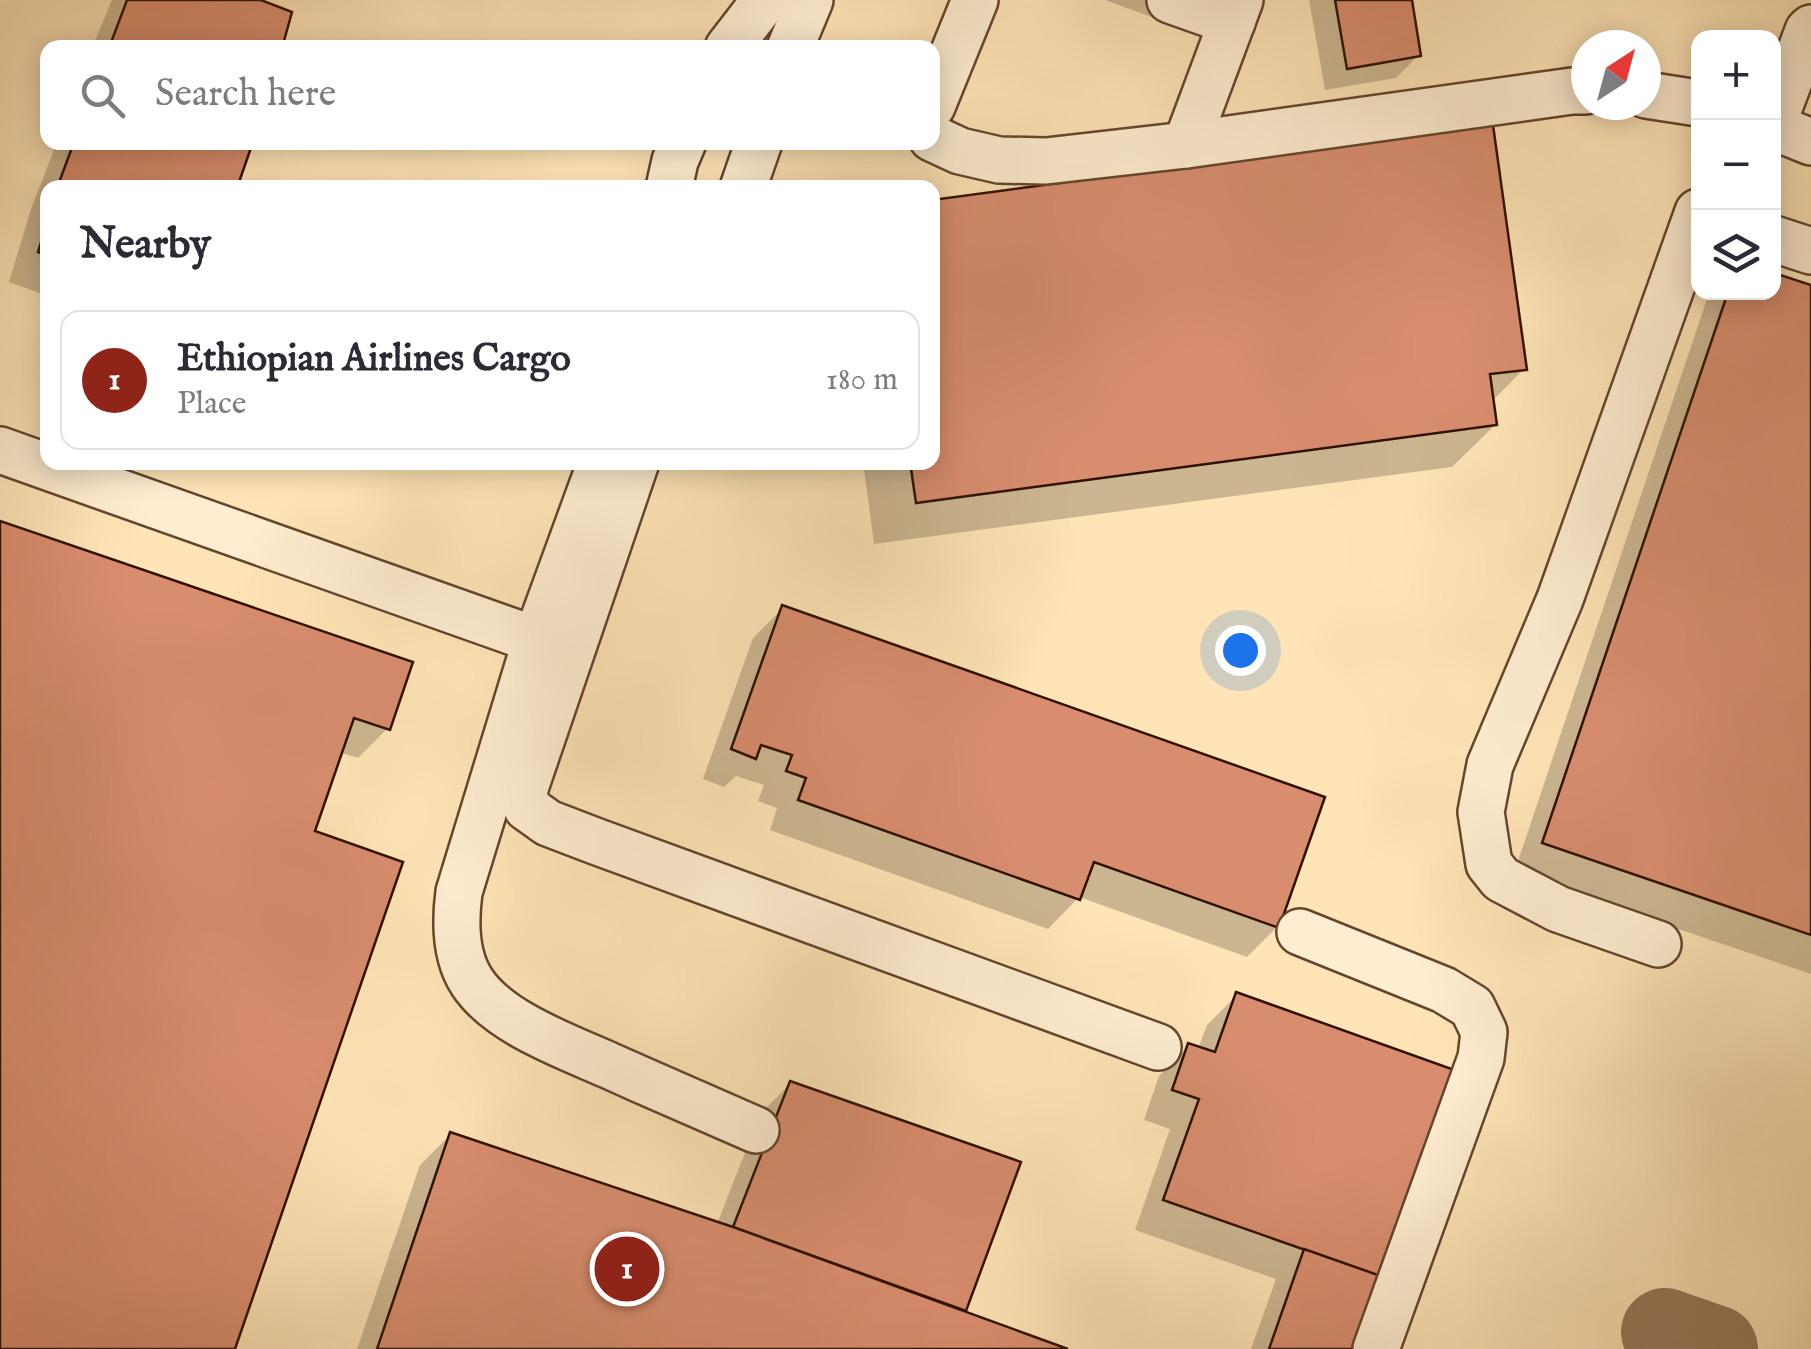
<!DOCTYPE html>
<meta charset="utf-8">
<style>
body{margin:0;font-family:"IM FELL English",serif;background:#f7f7f7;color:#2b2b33}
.controls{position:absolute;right:30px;top:30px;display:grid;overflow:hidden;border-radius:20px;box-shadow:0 5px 25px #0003}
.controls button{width:90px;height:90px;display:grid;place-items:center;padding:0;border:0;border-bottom:2px solid #e1e1e2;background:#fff;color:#2b2b33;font:50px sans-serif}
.compass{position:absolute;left:1571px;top:30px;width:90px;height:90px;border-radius:50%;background:#fff;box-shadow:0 5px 25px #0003;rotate:36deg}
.you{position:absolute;left:1240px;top:650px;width:35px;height:35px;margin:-25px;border:8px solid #fff;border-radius:50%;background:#1a73e8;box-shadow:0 0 0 15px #1a73e833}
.badge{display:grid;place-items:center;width:65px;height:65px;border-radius:50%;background:#8f2418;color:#fff;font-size:32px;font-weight:700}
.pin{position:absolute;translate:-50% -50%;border:5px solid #fff;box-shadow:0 2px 10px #0006}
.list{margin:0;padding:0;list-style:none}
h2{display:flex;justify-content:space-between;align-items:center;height:130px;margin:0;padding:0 40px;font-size:42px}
h2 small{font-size:32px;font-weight:400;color:#7c7c81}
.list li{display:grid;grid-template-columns:65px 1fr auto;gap:30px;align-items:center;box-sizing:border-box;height:140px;margin:0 20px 20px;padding:0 20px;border:2px solid #e1e1e2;border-radius:20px}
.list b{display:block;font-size:38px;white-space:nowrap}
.list p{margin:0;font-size:32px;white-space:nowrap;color:#7c7c81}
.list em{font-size:32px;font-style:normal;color:#7c7c81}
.icon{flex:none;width:55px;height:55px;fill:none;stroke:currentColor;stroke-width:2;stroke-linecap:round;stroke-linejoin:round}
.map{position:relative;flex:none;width:1811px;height:1349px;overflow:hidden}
.search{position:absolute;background:#fff;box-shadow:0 5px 25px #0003;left:40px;top:40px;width:900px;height:110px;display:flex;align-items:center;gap:25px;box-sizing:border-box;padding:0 35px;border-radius:20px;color:#7c7c81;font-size:38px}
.panel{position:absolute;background:#fff;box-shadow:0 5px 25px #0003;left:40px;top:180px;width:900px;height:290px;border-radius:20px}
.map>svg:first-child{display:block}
</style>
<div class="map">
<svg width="1811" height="1349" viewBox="0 0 1811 1349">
<rect width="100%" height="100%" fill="#fee4b6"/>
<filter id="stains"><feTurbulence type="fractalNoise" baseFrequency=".002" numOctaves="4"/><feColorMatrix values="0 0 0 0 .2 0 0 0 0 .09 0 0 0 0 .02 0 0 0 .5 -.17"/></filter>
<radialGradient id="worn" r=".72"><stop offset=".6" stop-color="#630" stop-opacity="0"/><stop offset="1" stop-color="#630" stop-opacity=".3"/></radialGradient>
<g fill="#0003">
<polygon points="112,0 255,0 279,48 92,48"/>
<polygon points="1105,0 1213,0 1184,29"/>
<polygon points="1309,0 1409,0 1419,55 1396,78 1325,90"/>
<polygon points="57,142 250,142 235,188 48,188 48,296 9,282 30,212"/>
<polygon points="932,202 1524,369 1491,402 1495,425 1452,467 874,544 863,462 932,462"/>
<polygon points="1774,275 1811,288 1811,974 1514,873 1709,293 1774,292"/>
<polygon points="0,523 387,729 358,758 339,752 311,833 232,1349 0,1349"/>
<polygon points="783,608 1277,927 1247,957 1079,897 1048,929 770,830 777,808 758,801 764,785 736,776 724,787 703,779 753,638"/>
<polygon points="1237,995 1365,1349 1251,1349 1276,1279 1135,1230 1170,1129 1144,1120 1159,1076 1189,1046 1198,1049 1207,1025"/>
<polygon points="790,1084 1018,1164 963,1312 1061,1349 357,1349 420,1165 450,1135 717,1224 760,1114"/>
</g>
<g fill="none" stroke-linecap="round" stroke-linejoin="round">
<polyline stroke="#977a5c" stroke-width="88" points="1665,1332 1714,1349"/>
</g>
<g fill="#d88d6e" stroke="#301101" stroke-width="2.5">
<polygon points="127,0 261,0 292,12 282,48 109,48"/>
<polygon points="1335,0 1412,0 1421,56 1347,69"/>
<polygon points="1493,125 1527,370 1490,374 1497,425 916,503 910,462 932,462 932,200"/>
<polygon points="74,142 253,142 237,188 57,188"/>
<polygon points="48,220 48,256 38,252"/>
<polygon points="1774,273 1811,285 1811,935 1542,843 1728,292 1774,292"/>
<polygon points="0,521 413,662 390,730 354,718 315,831 403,862 235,1349 0,1349"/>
<polygon points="782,605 1325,797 1279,928 1094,862 1080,900 798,800 806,778 786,771 792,755 761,745 756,759 731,749"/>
<polygon points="1236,992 1460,1072 1388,1279 1163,1200 1199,1099 1172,1090 1188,1043 1215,1052"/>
<polygon points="790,1081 1021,1162 966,1311 733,1227"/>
<polygon points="450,1132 733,1227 1068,1349 377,1349"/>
<polygon points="1304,1249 1392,1280 1368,1349 1269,1349"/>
</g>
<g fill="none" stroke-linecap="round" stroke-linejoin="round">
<g stroke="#64462e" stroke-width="50">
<g id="minor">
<polyline points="1170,0 1232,22"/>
<polyline points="728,48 765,0"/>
<polyline points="790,48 810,0"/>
<polyline points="1646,95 1698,103"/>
<polyline points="932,106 975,0"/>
<polyline points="1774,121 1808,31 1811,28"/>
<polyline points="1774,127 1811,142"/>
<polyline points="932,138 960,151 999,160 1046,161 1186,145 1572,91 1586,91"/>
<polyline points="1186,145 1240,0"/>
<polyline points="669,188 675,161 683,142"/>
<polyline points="743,188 759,142"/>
<polyline points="1774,239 1811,251"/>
<polyline points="0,450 536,640"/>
<path d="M601 462 536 640 459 892C455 922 455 956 472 982 498 1022 565 1046 608 1065 657 1087 706 1108 756 1130"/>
<polyline points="636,462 524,791 527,808 548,823 595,841 1158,1047"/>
<polyline points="1300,932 1444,990 1472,1007 1484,1032 1481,1058 1376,1349"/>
<polyline points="1658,944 1558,909 1501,879 1489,864 1481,812 1490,765 1560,599 1698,212"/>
</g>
</g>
<use href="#minor" stroke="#feedd0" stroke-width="45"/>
</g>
<rect width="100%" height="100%" filter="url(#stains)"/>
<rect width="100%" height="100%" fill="url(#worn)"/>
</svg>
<div class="controls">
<button>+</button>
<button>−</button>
<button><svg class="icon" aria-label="layers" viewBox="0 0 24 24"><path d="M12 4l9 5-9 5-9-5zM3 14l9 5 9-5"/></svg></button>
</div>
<svg class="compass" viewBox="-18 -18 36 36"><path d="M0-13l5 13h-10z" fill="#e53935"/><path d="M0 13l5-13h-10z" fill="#7c7c81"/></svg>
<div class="you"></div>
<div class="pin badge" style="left:627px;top:1269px">1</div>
<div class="search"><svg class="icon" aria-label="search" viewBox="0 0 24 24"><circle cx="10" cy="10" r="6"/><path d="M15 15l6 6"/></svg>Search here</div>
<section class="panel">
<h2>Nearby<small></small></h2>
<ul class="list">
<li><span class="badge">1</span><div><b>Ethiopian Airlines Cargo</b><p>Place</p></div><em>180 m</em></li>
</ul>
</section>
</div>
